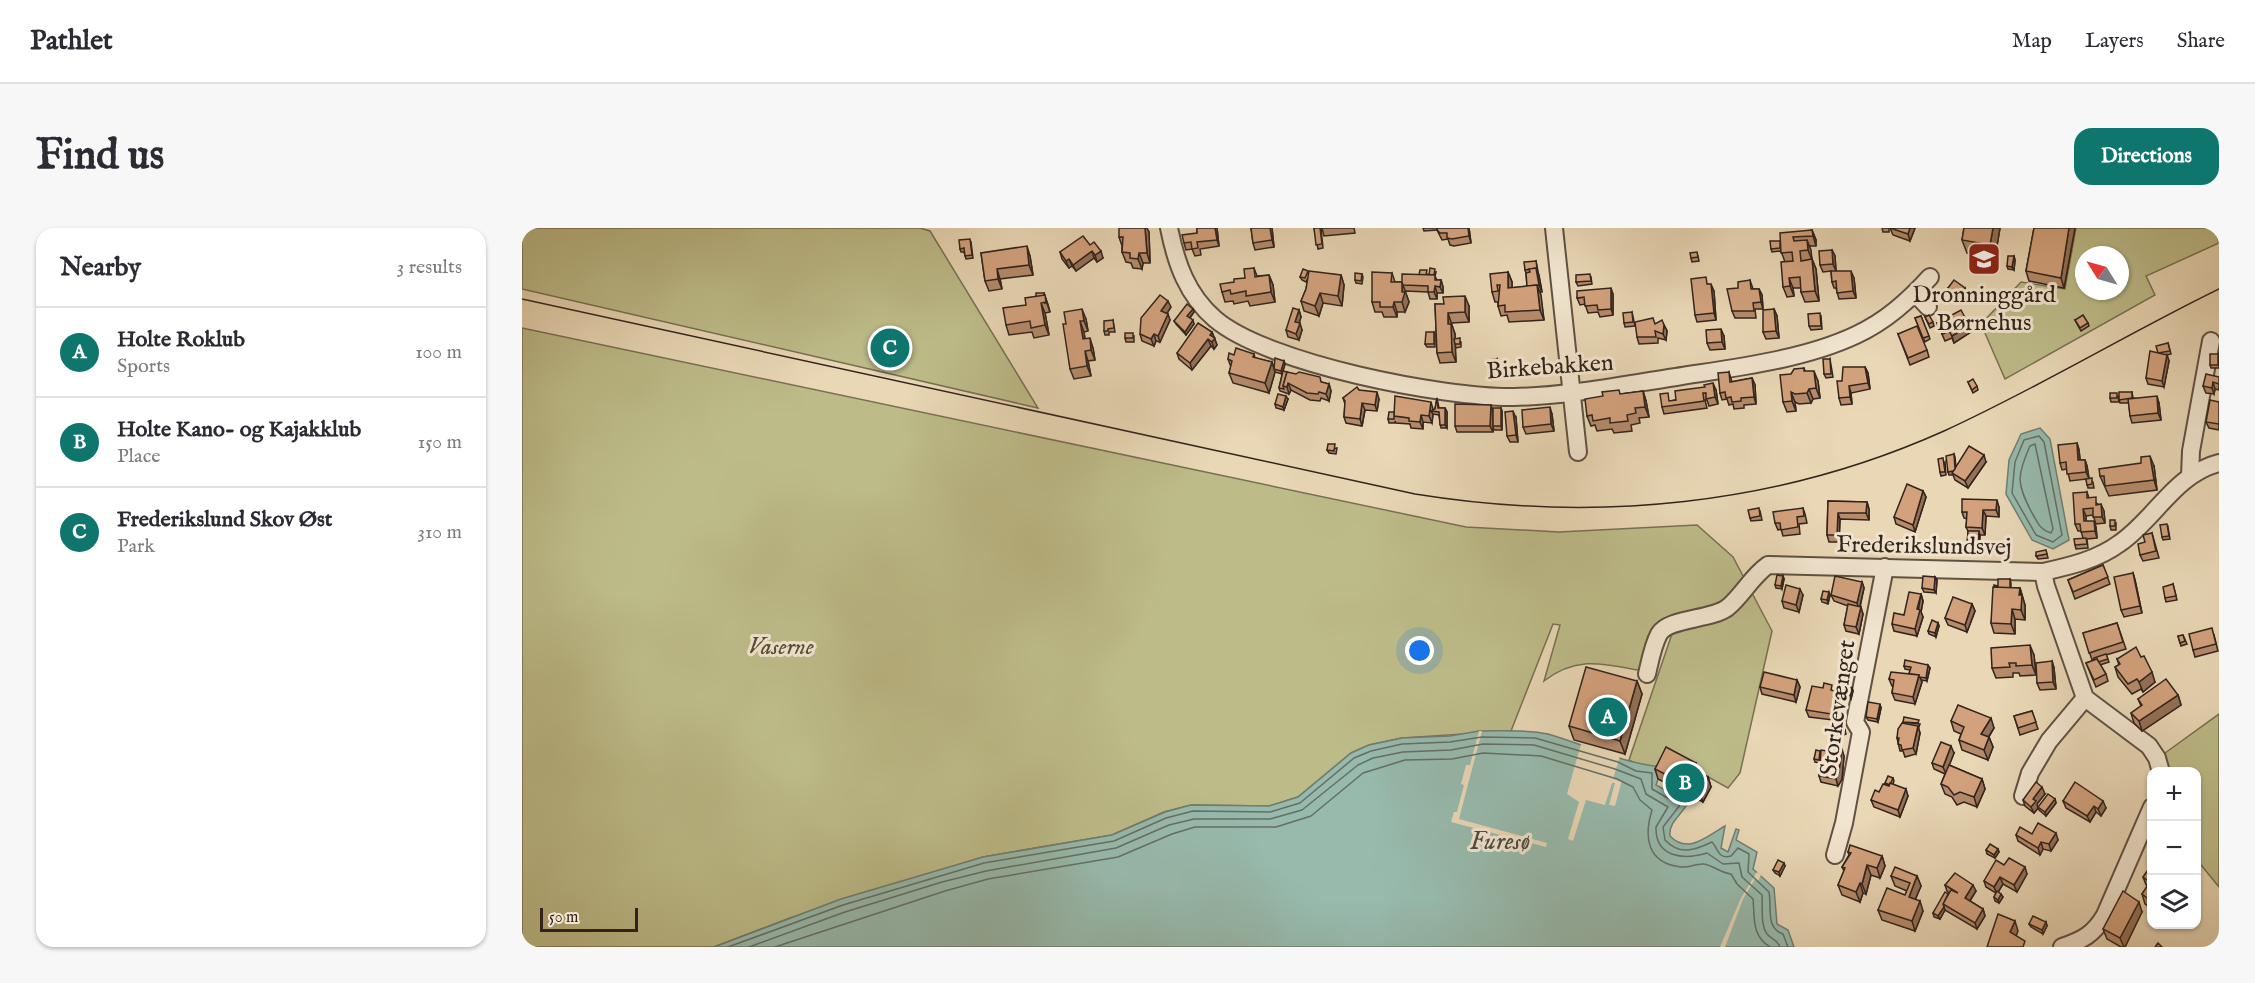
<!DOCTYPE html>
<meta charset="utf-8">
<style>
body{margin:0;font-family:"IM FELL English",serif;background:#f7f7f7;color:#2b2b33}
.controls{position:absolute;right:18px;bottom:18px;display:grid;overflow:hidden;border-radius:12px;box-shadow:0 2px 4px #0004}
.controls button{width:54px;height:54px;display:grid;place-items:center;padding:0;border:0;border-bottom:2px solid #e1e1e2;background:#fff;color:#2b2b33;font:30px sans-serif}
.compass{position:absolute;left:1553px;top:18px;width:54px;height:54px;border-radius:50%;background:#fff;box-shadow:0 2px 4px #0004;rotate:307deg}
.scale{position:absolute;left:18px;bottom:15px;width:98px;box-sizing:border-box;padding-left:6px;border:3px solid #32241d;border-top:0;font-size:16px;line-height:21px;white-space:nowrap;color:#32241d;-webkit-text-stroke:4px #f1e5cf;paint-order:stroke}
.you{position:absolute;left:898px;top:423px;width:21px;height:21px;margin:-15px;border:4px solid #fff;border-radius:50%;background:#1a73e8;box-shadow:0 0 0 9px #1a73e833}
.badge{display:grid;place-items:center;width:39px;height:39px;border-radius:50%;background:#0f766e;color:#fff;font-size:20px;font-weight:700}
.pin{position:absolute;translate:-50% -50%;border:3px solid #fff;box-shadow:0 2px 6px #0006}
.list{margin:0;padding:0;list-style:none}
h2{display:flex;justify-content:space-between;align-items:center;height:78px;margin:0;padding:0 24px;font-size:26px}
h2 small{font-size:20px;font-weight:400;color:#7c7c81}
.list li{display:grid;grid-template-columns:39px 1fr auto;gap:18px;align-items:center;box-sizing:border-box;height:90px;padding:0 24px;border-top:2px solid #e1e1e2}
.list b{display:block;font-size:22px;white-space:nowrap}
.list p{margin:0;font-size:20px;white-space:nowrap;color:#7c7c81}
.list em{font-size:20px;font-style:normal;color:#7c7c81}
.icon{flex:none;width:33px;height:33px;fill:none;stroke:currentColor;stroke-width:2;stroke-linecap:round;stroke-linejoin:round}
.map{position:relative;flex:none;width:1697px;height:719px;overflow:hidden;border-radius:18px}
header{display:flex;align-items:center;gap:36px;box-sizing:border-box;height:84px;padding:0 30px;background:#fff;border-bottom:2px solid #e1e1e2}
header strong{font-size:28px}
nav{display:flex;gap:33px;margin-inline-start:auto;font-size:21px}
.intro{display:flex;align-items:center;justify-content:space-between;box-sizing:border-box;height:144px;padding:0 36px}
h1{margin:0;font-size:42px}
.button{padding:15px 27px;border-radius:18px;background:#0f766e;color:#fff;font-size:21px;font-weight:700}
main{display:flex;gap:36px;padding:0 36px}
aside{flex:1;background:#fff;border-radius:18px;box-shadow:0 2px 4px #0004}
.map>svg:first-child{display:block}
</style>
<header>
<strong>Pathlet</strong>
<nav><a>Map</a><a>Layers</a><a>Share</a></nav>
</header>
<div class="intro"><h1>Find us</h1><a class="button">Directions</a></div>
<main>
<aside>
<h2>Nearby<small>3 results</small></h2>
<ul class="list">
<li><span class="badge">A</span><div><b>Holte Roklub</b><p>Sports</p></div><em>100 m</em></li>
<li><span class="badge">B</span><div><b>Holte Kano- og Kajakklub</b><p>Place</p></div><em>150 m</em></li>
<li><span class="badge">C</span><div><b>Frederikslund Skov Øst</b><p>Park</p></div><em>310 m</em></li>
</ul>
</aside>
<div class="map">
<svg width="1697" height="719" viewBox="0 0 1697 719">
<rect width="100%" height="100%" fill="#e9d7b5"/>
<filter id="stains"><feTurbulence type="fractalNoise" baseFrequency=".00333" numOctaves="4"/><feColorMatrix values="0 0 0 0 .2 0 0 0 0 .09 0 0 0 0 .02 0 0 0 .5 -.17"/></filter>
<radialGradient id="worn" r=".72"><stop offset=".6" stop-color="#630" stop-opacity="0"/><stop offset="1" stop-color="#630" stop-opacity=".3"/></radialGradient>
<g fill="#bdbc89" stroke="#787053" stroke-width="1.5" fill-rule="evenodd">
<polygon points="0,0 398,0 408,3 516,180 0,61"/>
<path d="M1554 0H1693L1697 15 1624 48 1633 67 1483 151 1459 96 1499 54 1543 61ZM1562 27H1598V63H1562Z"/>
<path d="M0 100 944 299 1037 304 1175 297 1211 329 1250 403 1218 545 1206 560 1148 528 1141 539 1116 537 1107 532 1152 400H1134L1121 443C1082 436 1056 427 1022 453L1038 397 1031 396 989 503 880 510 847 517 829 525 776 569 747 578 669 577 642 584 590 607 461 629 268 690 192 719H0Z"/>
<polygon points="1697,486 1697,659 1675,632 1674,544 1644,543 1643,525"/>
</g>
<g fill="#97baad" stroke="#6f7e73" stroke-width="1.5">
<polygon points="1518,200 1528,211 1547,312 1531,321 1510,312 1484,266 1487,232 1499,206"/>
<path d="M957 503C979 503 1004 501 1026 506 1064 517 1102 536 1141 539L1134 557 1166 574C1161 586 1146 594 1148 608 1166 627 1185 608 1203 598L1199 620 1206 624 1214 601 1217 602 1214 612 1235 624 1231 641 1252 660 1255 696 1266 702 1272 719H192L319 671 461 629 590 607 643 584 669 577 747 578 776 569 829 525 847 517 880 510 928 508Z"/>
</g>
<g fill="#e9d7b5">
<polygon points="957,503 960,503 937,591 1025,615 1024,619 929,594 932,584 935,584 942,557 939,556 944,537 948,537"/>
<polygon points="1059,516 1098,528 1091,551 1100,552 1093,578 1087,577 1093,555 1090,555 1083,577 1064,572 1051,613 1046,611 1057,574 1045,566"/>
<polygon points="1235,644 1239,647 1236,653 1233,651 1221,671 1203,719 1198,719 1219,670"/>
</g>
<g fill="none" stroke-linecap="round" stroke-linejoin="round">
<g stroke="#646f65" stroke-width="1.5">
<polygon points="1517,208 1522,214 1540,307 1531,314 1514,307 1490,265 1493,234 1502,212"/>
<path d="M1513 216 1531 301 1529 305C1518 302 1516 295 1510 285 1495 256 1494 249 1508 218Z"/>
<path d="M206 719 321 677 462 635 592 613 644 590 671 583 748 584 778 575 832 530 849 523 880 516 928 514 960 509 1013 510 1096 534 1114 543 1130 545V561L1158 577 1141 599 1143 612C1158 628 1173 622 1190 614 1196 620 1196 632 1209 628L1216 620 1227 626 1226 644 1247 664C1250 679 1243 700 1261 706L1266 719"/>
<path d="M227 719 323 684 420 654 464 643 594 620 647 597 672 591H748L780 582 836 537 851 530 881 524 929 522 961 516 1012 517 1093 541 1119 551 1124 566 1146 579 1134 599C1133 630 1162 632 1185 625L1201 636 1217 635 1220 649 1240 667C1241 678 1238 696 1245 706 1250 712 1255 711 1258 719"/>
<path d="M253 719 423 663 466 651 596 629 650 606 673 599H754L789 588 841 545 883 532 930 531 961 525 1019 528 1095 551 1111 559 1118 572 1130 582C1122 608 1124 635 1159 639 1166 640 1176 635 1182 636 1190 637 1199 645 1209 646L1215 656 1231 671C1233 690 1229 707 1248 719"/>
</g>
<g stroke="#605143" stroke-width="20">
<g id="minor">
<path d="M647 0C654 35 665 67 693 91 746 136 922 170 992 169 1046 168 1100 157 1154 149 1211 140 1281 132 1334 107 1364 93 1386 73 1408 49"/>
<polyline points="1032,0 1056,224"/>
<polyline points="1393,65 1406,79"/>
<polyline points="1668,248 1669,223 1689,113"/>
<polyline points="1521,344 1524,358 1563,470 1627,518 1635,530 1639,544"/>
<path d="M1125 446C1128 433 1131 417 1137 406 1146 390 1188 392 1205 380 1221 367 1229 349 1246 337L1521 344C1548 338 1575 332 1598 315 1633 291 1653 246 1697 235"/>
<polyline points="1501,568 1508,545 1527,513 1563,470"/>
<polyline points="1313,627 1322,595 1339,504 1333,494 1363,339"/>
<path d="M1540 719C1561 712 1572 706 1583 687L1630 579"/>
</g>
</g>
<use href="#minor" stroke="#f1e5cf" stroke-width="16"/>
<path stroke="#32241d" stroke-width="1.5" d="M0 71 893 266C1073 295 1255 278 1422 203 1516 160 1605 106 1697 61"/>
</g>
<g fill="#b58b6c" stroke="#32241d" stroke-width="1.5">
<polygon points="675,0 695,0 697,18 678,21 679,27 673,28 670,21 664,22 662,15 675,5"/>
<polygon points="729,0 750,0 752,19 733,22 731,15"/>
<polygon points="792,0 799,0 801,20 796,21"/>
<polygon points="800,0 832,0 833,5 802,8"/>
<polygon points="901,0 915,0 915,2 902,3"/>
<polygon points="916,0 947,0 949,15 932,18 928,17 926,11 920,12 915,2"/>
<polygon points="1360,0 1367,0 1367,4 1361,4"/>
<polygon points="1368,0 1393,0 1388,13 1371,7"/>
<polygon points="1442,0 1478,0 1473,30 1445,25 1440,12"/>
<polygon points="1512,0 1553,0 1542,60 1507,53 1504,43"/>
<polygon points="1290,2 1294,12 1294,18 1287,18 1290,31 1294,41 1297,73 1283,74 1279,64 1279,60 1271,60 1272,68 1265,69 1261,59 1263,34 1259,23 1250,24 1249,21 1258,13"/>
<polygon points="627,4 628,35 621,35 620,41 611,40 609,35 604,34 600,24 600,18 597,9"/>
<polygon points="449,14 451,30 444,31 442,24 439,24 438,21"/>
<polygon points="568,17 581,30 575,34 572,30 554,43 550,38 547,40 540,31 538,24"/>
<polygon points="1310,22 1313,28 1314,43 1332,50 1334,70 1317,71 1314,60 1312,60 1310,54 1309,43 1301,44 1298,37"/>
<polygon points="459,25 508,28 511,47 478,51 480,61 467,63 463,53"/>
<polygon points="1176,28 1177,33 1170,34 1169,30"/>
<polygon points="1492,28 1493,32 1492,42 1486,41 1485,38"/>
<polygon points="1014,33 1020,64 1018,64 1022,92 987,94 985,87 979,88 976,78 976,74 973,74 970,64 986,44 990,54 990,60 1005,58 1004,45 1003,42"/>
<polygon points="732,40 735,48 747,47 751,57 753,74 728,78 726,73 712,76 711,73 703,74 700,64 712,54 723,50"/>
<polygon points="914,44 913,48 915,52 919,52 921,59 921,65 915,65 915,71 908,71 906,64 883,63 887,74 883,84 875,84 875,89 862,89 860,84 853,84 850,74 870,45 873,54 880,54 897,47 906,46 906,47"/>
<polygon points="786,45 819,47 822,57 820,78 801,75 797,88 782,83 779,73 784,61 786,50 784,54 780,52 778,49"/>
<polygon points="840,46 841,49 840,56 834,55 833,52"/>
<polygon points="1069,49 1070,56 1056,58 1054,54"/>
<polygon points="1228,52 1231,61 1237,61 1240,67 1241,81 1233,81 1234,90 1213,90 1210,83 1216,60"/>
<polygon points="1186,56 1192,63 1194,92 1175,94 1173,87"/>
<polygon points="1426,60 1444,64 1438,72 1427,63"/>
<polygon points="522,65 526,77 528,84 523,85 527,107 512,110 510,104 487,107 484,97 514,69"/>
<polygon points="1091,66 1091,87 1078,89 1076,84 1066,85 1063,76 1058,77 1055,70"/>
<polygon points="913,76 947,78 947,94 929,95 933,106 933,111 939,114 939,119 934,120 933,118 934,134 918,135 915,125"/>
<polygon points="649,79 645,85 648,92 638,114 634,113 632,118 620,113 618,106"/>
<polygon points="671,81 672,84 668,90 672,96 664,107 654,96 652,93"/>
<polygon points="1252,81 1255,88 1257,110 1244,111 1241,104"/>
<polygon points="777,82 779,89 777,95 780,102 777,112 766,109 764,102"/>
<polygon points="1110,84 1113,98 1103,99 1102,95"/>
<polygon points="1299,88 1300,101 1289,102 1287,98"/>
<polygon points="1399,88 1408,111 1403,114 1393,90"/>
<polygon points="1403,89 1411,94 1412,98 1408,100"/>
<polygon points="564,91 566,103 562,104 563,110 571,120 573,132 566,133 569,148 552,151 548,141 544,96"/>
<polygon points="591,92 593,104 587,104 587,107 583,107 582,103"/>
<polygon points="1553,92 1566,95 1567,98 1559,103"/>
<polygon points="1415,95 1447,97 1449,104 1432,115 1430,110 1423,113"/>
<polygon points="1133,96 1142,97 1145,103 1144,112 1136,110 1136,115 1117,116 1115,109"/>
<polygon points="690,104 695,117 692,121 689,118 670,142 657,131 655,125"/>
<polygon points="912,104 913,107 913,119 905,119 903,116"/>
<polygon points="1376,106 1405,122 1407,129 1388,137"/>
<polygon points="612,108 612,114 604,114 603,110"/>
<polygon points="1202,108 1203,121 1188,122 1185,115"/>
<polygon points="1646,115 1649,126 1645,127 1647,133 1642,159 1626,156 1624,150 1636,125"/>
<polygon points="732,126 733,130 750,134 753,144 747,165 711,155 707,145 709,139 706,131 712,127"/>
<polygon points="1696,126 1697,140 1689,140 1688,137"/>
<polygon points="975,131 978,147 970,147 968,144"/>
<polygon points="1308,131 1311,149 1304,150 1302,146"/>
<polygon points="762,133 763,136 760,146 753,144 752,141"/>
<polygon points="1343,139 1346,145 1348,161 1329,165 1330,176 1319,177 1317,170 1320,153"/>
<polygon points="1282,140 1283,143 1296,153 1298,170 1291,171 1289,175 1277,176 1273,174 1274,183 1265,184 1261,174 1269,146"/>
<polygon points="761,143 807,156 809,163 807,173 799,170 798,173 788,172 769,162 767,166 758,163 757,160"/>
<polygon points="1207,144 1210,154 1230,150 1233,157 1234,176 1222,177 1222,180 1212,181 1211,176 1207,177 1205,171 1200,172 1198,165"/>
<polygon points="1697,149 1697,162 1693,161 1692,166 1684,165 1681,158"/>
<polygon points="1446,154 1455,158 1456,162 1451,165"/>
<polygon points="837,162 857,171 855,183 843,182 840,198 824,195 822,189 823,176 821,170"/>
<polygon points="1194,162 1196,176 1187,178 1185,172 1183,172 1185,180 1142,186 1140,179 1149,173"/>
<polygon points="1121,163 1124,173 1127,189 1117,190 1118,195 1109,197 1110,203 1092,205 1090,201 1075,203 1073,197 1069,198 1065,188 1099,166"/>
<polygon points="1610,164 1611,170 1637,175 1639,192 1610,195 1608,188 1607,175 1598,175 1597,172"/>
<polygon points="1596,168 1597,174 1589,174 1588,170"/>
<polygon points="915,170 917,180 923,180 925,184 925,200 919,200 917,187 911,186 910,195 901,194 901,201 889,200 888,196 874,195 873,193 873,195 867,195 866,191 872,184 911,182 913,181"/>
<polygon points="766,171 762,182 754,180 753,176"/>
<polygon points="1697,174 1697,202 1687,200 1684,194"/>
<polygon points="979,180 980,183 980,202 972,202 971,199 971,204 935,204 933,198"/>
<polygon points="1030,186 1032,203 1004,206 1001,199"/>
<polygon points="994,190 996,214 988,214 985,208"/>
<polygon points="1555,215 1557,222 1558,232 1563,232 1565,238 1567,250 1571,254 1572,260 1566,260 1564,251 1548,253 1545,241 1540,242 1538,235"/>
<polygon points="815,220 814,226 807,225 805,222"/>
<polygon points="1432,226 1433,229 1434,239 1464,234 1446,260 1433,252 1431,247 1427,247 1426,244"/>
<polygon points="1423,234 1424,247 1419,248 1418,244"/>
<polygon points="1632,238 1635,262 1587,268 1578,248"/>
<polygon points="1401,263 1404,269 1393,304 1374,296 1372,289"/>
<polygon points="1565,264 1567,270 1576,276 1582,283 1583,295 1574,296 1571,287 1564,288 1564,293 1574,299 1575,310 1565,311 1566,320 1554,321 1553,317 1561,310 1559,303 1556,303 1553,296"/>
<polygon points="1306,273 1345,274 1347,281 1347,292 1318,291 1317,314 1307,314 1305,307"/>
<polygon points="1477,279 1477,289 1464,288 1463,307 1458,307 1457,323 1446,322 1445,319 1446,303 1444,299 1445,291 1442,290 1440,284"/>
<polygon points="1281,280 1283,286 1285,295 1277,296 1278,306 1261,308 1259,301 1256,302 1253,295"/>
<polygon points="1238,283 1240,292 1229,293 1228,290"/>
<polygon points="1594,295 1594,302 1589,302 1588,298"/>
<polygon points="1646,299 1648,311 1641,312 1640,309"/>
<polygon points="1630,305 1637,330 1621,333 1618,327"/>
<polygon points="1525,326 1526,330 1516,331 1514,328"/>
<polygon points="1581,337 1588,356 1553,371 1546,352"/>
<polygon points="1611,345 1613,352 1620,385 1602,389 1599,382"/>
<polygon points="1261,348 1262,351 1260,361 1254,360 1253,357"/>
<polygon points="1413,349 1415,352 1414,365 1402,364 1400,360"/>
<polygon points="1488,351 1489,355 1489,360 1498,360 1503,377 1503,392 1493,391 1493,406 1472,405 1469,395 1476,358"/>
<polygon points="1340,354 1342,360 1338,379 1341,386 1337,406 1324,403 1322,397 1326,378 1312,373 1309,367"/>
<polygon points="1651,356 1655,372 1644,374 1643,370"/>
<polygon points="1399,366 1401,373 1399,384 1401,389 1395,408 1372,403 1370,396 1382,387"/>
<polygon points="1281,367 1277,384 1262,380 1260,373"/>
<polygon points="1308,367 1306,376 1300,374 1299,371"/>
<polygon points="1450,376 1453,383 1445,404 1426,397 1423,390"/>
<polygon points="1416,395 1417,398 1414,409 1407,406 1406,403"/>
<polygon points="1595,395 1604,421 1584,427 1587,434 1578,437 1584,446 1586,453 1574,459 1564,435 1573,432 1572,431 1570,432 1561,405"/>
<polygon points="1661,407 1665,416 1659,418 1656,408"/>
<polygon points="1692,407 1696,423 1673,429 1671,422"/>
<polygon points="1512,427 1514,447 1498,448 1497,445 1491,445 1491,449 1474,450 1470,440"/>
<polygon points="1595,431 1633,454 1621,464 1619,461 1610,466 1596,449 1593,439 1597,437"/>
<polygon points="1530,433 1532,440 1534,461 1518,462 1515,455"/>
<polygon points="1382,438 1408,440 1405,453 1399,452 1400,454 1393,476 1373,472 1370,465 1371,458 1370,458 1367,451 1387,446 1388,442 1383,441"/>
<polygon points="1275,452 1278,459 1274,474 1240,466 1238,459"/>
<polygon points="1115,453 1120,466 1103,526 1052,512 1047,498"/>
<polygon points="1330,460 1331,463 1329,471 1318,469 1317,466"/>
<polygon points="1312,463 1316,464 1318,470 1311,492 1287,489 1284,482"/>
<polygon points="1656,467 1659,477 1620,503 1612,495 1609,485 1619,478 1616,471"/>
<polygon points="1359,480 1356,494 1346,492 1344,489"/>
<polygon points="1510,483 1516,501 1498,507 1492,488"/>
<polygon points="1429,493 1472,500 1467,509 1471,519 1466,532 1440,522 1437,512 1439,506 1432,503"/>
<polygon points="1381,494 1398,496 1397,499 1396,499 1398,505 1394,526 1383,529 1381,523 1378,523 1375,510"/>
<polygon points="1306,501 1323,502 1324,506 1310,512"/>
<polygon points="1298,523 1305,523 1322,528 1320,551 1316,558 1299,554 1297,548 1298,535 1293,534 1292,531"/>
<polygon points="1432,525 1427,537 1460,551 1463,561 1455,579 1442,574 1435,577 1430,569 1423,566 1419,556 1423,546 1412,541 1410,535"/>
<polygon points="1133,541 1178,545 1186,549 1189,559 1181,574 1136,551"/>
<polygon points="1371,550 1372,553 1371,556 1386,568 1378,589 1352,579 1349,572 1364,557 1363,555"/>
<polygon points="1523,566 1515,576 1516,580 1512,585 1503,578 1501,572"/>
<polygon points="1533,571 1534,575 1524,588 1517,582 1516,579"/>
<polygon points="1541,573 1584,580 1579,588 1574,584 1568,594 1544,580"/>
<polygon points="1510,606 1536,612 1529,623 1521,621 1518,627 1496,613 1494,607"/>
<polygon points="1476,621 1477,624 1473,630 1465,626 1464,622"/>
<polygon points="1326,624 1360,628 1363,638 1358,650 1349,647 1344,666 1341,665 1338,674 1320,667 1316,657 1322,643 1320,639 1327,627"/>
<polygon points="1482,637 1505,646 1495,664 1481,656 1476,664 1481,669 1477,675 1473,673 1472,669 1474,665 1464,659 1462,653"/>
<polygon points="1263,638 1258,648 1253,645 1251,642"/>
<polygon points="1629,638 1629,680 1623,676 1620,666 1625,659 1621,649"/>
<polygon points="1369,648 1395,648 1399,658 1393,672 1401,683 1393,703 1360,692 1356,682 1383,667 1385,663 1373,658"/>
<polygon points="1423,657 1454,663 1448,673 1461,681 1463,688 1455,701 1423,682 1418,691 1412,689 1411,685 1427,665 1425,663"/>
<polygon points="1620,684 1603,719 1599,719 1585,711 1581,701"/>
<polygon points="1524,694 1525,698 1521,706 1509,699 1507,696"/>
</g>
<g fill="#947158" stroke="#32241d" stroke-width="1.5">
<polygon points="623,0 625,0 627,4 628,35 625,25"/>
<polygon points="693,0 695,0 697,18 695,12"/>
<polygon points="748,0 750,0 752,19 750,12"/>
<polygon points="946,0 947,0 949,15 947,8"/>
<polygon points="1388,0 1393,0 1388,13 1386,6"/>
<polygon points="1471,0 1478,0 1473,30 1468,17"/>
<polygon points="1547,0 1553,0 1542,60 1539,50"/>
<polygon points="1290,2 1294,12 1294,18 1291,8"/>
<polygon points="1285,12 1289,22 1290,32 1286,22"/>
<polygon points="505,18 508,28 511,47 507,37"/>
<polygon points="1310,22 1313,28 1314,43 1311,36"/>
<polygon points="570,23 572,30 554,43 551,37"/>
<polygon points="579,23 581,30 575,34 573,27"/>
<polygon points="617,25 621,35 620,41 616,31"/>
<polygon points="1492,28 1493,32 1492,42 1490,39"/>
<polygon points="547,31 550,38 547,40 544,33"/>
<polygon points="1290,31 1294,41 1297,73 1293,63"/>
<polygon points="1014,40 1017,47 1020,64 1017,57"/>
<polygon points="475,41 478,51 480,61 476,51"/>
<polygon points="1329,43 1332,50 1334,70 1331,63"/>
<polygon points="986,44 990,54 990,70 986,60"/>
<polygon points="747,47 751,57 753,74 749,64"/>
<polygon points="819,47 822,57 820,78 816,68"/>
<polygon points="1267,50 1271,60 1272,68 1268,58"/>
<polygon points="919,52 921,59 921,65 918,59"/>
<polygon points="880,54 887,74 883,84 880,74"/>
<polygon points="1189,56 1192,63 1194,92 1192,85"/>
<polygon points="1015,57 1019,67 1022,92 1018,82"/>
<polygon points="913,58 915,65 915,71 912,64"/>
<polygon points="1089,60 1091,66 1091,87 1089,81"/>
<polygon points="1443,60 1444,64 1438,72 1436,69"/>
<polygon points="1237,61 1240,67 1241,81 1239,74"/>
<polygon points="522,65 526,77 528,84 523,70 523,76 522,72"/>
<polygon points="798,65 801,75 797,88 793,78"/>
<polygon points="943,68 947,78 947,94 943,84"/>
<polygon points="646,73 649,79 642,90 639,83"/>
<polygon points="872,74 875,84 875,89 871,79"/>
<polygon points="519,75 523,85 527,107 523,97"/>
<polygon points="560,81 564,91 566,103 562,93"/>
<polygon points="671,81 672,84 666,92 665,88"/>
<polygon points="1252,81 1255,88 1257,110 1254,103"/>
<polygon points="777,82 779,89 775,100 773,94"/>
<polygon points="926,85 933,106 934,134 930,124 926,96"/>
<polygon points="646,86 648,92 638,114 636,108"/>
<polygon points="671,92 672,96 664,107 663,104"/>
<polygon points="558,93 562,104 564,121 561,111"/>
<polygon points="778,95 780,102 777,112 774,106"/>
<polygon points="1142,97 1145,103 1144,112 1141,106"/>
<polygon points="1447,97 1449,104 1432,115 1430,108"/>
<polygon points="1199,101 1202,108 1203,121 1200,114"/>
<polygon points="690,104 695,117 692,121 688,107"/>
<polygon points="632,106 634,113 632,118 629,111"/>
<polygon points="568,110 571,120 573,132 569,122"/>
<polygon points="686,111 689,118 670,142 668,135"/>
<polygon points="563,123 566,133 569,148 565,138"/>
<polygon points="1645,127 1647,133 1642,159 1640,153"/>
<polygon points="762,133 763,136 760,146 759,143"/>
<polygon points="750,134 753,144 747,165 743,155"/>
<polygon points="1343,139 1346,145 1348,161 1346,155"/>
<polygon points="1292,143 1296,153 1298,170 1294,160"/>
<polygon points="1230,150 1233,157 1234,176 1232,169"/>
<polygon points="1691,154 1693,161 1692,166 1690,160"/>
<polygon points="766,155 769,162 767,166 765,159"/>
<polygon points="1191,155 1194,162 1196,176 1193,169"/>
<polygon points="807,156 809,163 807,173 804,166"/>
<polygon points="1327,158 1329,165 1330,176 1328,169"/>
<polygon points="1287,161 1291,171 1289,175 1285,165"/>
<polygon points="1121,163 1124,173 1127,189 1123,179"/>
<polygon points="855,164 857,171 855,183 853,177"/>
<polygon points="1269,164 1273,174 1274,183 1270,173"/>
<polygon points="764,168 766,171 762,182 761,179"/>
<polygon points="1635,168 1637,175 1639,192 1636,185"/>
<polygon points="909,174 911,181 911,183 909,183 911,186 910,195 907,188"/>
<polygon points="840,175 843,182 840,198 838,191"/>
<polygon points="969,177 971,183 971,204 968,198"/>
<polygon points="1028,179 1030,186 1032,203 1029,196"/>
<polygon points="923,180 925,184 925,200 923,197"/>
<polygon points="979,180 980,183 980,202 979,198"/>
<polygon points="991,183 994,190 996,214 994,207"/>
<polygon points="899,187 901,194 901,201 898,194"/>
<polygon points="1555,215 1557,222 1559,239 1556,232"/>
<polygon points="1462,227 1464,234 1446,260 1443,253"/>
<polygon points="1628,228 1632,238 1635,262 1632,252"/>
<polygon points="1563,232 1565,238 1567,251 1564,244"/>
<polygon points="1401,263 1404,269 1393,304 1391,297"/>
<polygon points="1475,272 1477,279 1477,289 1474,282"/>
<polygon points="1345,274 1347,281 1347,292 1344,285"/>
<polygon points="1579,276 1582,283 1583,295 1580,289"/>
<polygon points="1561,281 1564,288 1564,300 1562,293"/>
<polygon points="1461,282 1464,288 1463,307 1460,300"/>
<polygon points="1316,285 1318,291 1317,314 1315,307"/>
<polygon points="1572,293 1574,299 1575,310 1573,303"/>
<polygon points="1457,303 1458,307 1457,323 1456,320"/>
<polygon points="1611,345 1613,352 1620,385 1618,378"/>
<polygon points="1261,348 1262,351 1260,361 1259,358"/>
<polygon points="1413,349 1415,352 1414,365 1412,362"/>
<polygon points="1340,354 1342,360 1337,382 1335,375"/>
<polygon points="1498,360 1503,377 1503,392 1499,382"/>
<polygon points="1278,361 1281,367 1277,384 1274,377"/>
<polygon points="1307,364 1308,367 1306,376 1305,372"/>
<polygon points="1399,366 1401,373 1399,384 1401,389 1395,408 1393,401"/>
<polygon points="1450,376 1453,383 1445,404 1443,397"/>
<polygon points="1339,379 1341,386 1337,406 1334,399"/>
<polygon points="1490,381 1493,391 1493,406 1489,396"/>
<polygon points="1416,395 1417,398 1414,409 1413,405"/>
<polygon points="1508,417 1512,427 1514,447 1510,437"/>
<polygon points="1530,433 1532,440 1534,461 1531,454"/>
<polygon points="1406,437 1408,440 1405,453 1404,450"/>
<polygon points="1630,444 1633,454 1621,464 1617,454"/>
<polygon points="1397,447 1400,454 1393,476 1391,469"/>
<polygon points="1275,452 1278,459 1274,474 1272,467"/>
<polygon points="1115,453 1120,466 1103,526 1098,513"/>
<polygon points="1330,460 1331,463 1329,471 1328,468"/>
<polygon points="1316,464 1318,470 1311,492 1309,486"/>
<polygon points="1656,467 1659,477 1620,503 1617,493"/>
<polygon points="1358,476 1359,480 1356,494 1355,491"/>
<polygon points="1469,490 1472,500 1462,516 1459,506"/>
<polygon points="1396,498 1398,505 1394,526 1391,520"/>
<polygon points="1467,509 1471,519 1466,532 1462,522"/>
<polygon points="1429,518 1432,525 1424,546 1421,539"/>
<polygon points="1320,521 1322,528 1320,551 1316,558 1314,551"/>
<polygon points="1174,535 1178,545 1170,541"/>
<polygon points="1186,549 1189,559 1181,574 1177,564"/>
<polygon points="1460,551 1463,561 1455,579 1452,569"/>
<polygon points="1520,559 1523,566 1515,576 1516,580 1512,585 1509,579 1511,571"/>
<polygon points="1384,561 1386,568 1378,589 1376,582"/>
<polygon points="1533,571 1534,575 1524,588 1523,584"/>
<polygon points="1581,573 1584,580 1579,588 1576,581"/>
<polygon points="1572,578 1574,584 1568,594 1565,588"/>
<polygon points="1534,605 1536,612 1529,623 1527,616"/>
<polygon points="1519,614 1521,621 1518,627 1516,620"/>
<polygon points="1476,621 1477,624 1473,630 1472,627"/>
<polygon points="1360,628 1363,638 1358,650 1355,640"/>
<polygon points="1262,635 1263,638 1258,648 1257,644"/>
<polygon points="1345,637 1349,647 1344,666 1340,656"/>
<polygon points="1503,639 1505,646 1495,664 1492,657"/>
<polygon points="1395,648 1399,658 1390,679 1387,669"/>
<polygon points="1478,649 1481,656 1475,666 1472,659"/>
<polygon points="1338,655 1341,665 1338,674 1334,664"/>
<polygon points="1451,657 1454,663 1445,677 1443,670"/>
<polygon points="1479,666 1481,669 1477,675 1476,672"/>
<polygon points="1398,673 1401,683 1393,703 1390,693"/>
<polygon points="1617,674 1620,684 1603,719 1602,719 1598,710"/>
<polygon points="1422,679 1423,682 1418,691 1416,688"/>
<polygon points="1461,681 1463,688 1455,701 1453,695"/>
<polygon points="1493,693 1496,703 1492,714 1488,704"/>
<polygon points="1524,694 1525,698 1521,706 1520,702"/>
</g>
<g fill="#d3a27d" stroke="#32241d" stroke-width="1.5">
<polygon points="597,0 623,0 625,25 617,25 616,31 608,30 608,25 600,24 601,9 597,9"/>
<polygon points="675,0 693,0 695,12 675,14 676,20 670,21 669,14 662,15 660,7 675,5"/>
<polygon points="729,0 748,0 750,12 731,15"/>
<polygon points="792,0 798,0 800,16 794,17"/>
<polygon points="916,0 946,0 947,8 930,11 925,10 925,5 918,5 915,2"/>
<polygon points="1368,0 1388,0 1386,6"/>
<polygon points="1442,0 1471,0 1468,17 1440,12"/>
<polygon points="1512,0 1547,0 1539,50 1504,43"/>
<polygon points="1290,2 1291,8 1271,9 1272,13 1285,12 1286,22 1278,23 1279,33 1290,31 1293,63 1279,64 1278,49 1267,50 1268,58 1261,59 1259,34 1271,33 1270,24 1259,25 1258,5"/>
<polygon points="561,8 568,17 572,14 579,23 573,27 570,23 551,37 547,31 544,33 538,24"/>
<polygon points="448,11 450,27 443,28 442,20 438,21 437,12"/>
<polygon points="1248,13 1258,13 1258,20 1249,21"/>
<polygon points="505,18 507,37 475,41 476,51 463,53 459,25"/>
<polygon points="1310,22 1311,36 1298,37 1297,23"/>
<polygon points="1175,24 1176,29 1169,30 1168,25"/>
<polygon points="1486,28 1492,28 1490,39 1485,38"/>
<polygon points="1014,33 1015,40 1014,40 1003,42 1002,34"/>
<polygon points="732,40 733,49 747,47 749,64 724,68 724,63 709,66 708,62 700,64 698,56 712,54 712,51 723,50 722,41"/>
<polygon points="908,40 913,41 912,47 907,47"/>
<polygon points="1014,40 1017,57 1005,58 1004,45 1008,44 1007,41"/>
<polygon points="781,41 786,43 783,50 778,49"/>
<polygon points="898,42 905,42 904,47 897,47"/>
<polygon points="787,43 819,47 816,68 798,65 793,78 779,73 784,61"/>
<polygon points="1309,43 1329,43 1331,63 1315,65 1314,53 1310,54"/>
<polygon points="850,44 870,45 869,54 880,54 880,64 883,64 880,74 872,74 871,79 858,79 858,74 850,74"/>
<polygon points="986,44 986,60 1015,57 1018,82 983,84 983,77 976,78 978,57 975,57 976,63 970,64 968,46"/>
<polygon points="833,45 840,46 839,53 833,52"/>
<polygon points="880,46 913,47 913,52 919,52 918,59 913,58 912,64 906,64 906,58 881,57 880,54"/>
<polygon points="1068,46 1069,53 1054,54 1054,47"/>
<polygon points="1184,49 1185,56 1189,56 1192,85 1173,87 1169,51"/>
<polygon points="1228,52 1229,61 1237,61 1239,74 1231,75 1232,83 1210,83 1205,61 1216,60 1216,54"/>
<polygon points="1432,52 1443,60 1436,69 1426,60"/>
<polygon points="1089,60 1089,81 1076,82 1075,77 1063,78 1062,69 1055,70 1055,63"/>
<polygon points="514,65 522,65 522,68 514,69"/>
<polygon points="523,67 524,74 519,75 523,97 509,100 508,93 484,97 481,80 504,77 503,70"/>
<polygon points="638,67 646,73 639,83 646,86 636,108 632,106 629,111 618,106 619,90"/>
<polygon points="943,68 943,84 926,85 926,96 929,96 930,124 915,125 913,76 922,76 921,69"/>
<polygon points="665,76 671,81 665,88 671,92 663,104 652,93"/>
<polygon points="771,80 777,82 773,94 778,95 774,106 764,102"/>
<polygon points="560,81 562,93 558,93 561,111 568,110 569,122 563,123 565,138 548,141 541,96 544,96 542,84"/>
<polygon points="1252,81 1254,103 1241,104 1241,82"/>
<polygon points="1439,82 1447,97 1430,108 1427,103 1421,106 1415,95"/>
<polygon points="1110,84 1111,94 1102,95 1101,85"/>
<polygon points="1298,85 1299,98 1287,98 1286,86"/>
<polygon points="1407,87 1411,94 1407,96 1403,89"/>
<polygon points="1561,87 1566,95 1558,100 1553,92"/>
<polygon points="1399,88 1407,108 1401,110 1393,90"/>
<polygon points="1131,90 1133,96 1140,92 1142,97 1141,106 1133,103 1134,109 1115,109 1113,94"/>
<polygon points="591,92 592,100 586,101 586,103 582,103 582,93"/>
<polygon points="676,95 690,104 688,107 693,110 690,114 686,111 668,135 655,125"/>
<polygon points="1395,98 1405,122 1386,130 1376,106"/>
<polygon points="1199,101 1200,114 1185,115 1184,102"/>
<polygon points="904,104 912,104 912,116 903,116"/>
<rect x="603" y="105" width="8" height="5"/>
<polygon points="938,110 938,116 933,116 932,111"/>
<polygon points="1646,115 1648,123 1636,125 1634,118"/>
<polygon points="714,120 732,126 731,129 750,134 743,155 707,145 710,133 706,131 707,125 712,127"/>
<polygon points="1628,123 1645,127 1640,153 1624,150"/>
<rect x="1688" y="126" width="8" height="11"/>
<polygon points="753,130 762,133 759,143 752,141"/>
<polygon points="975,131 977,143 968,144 967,132"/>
<polygon points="1301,131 1308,131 1309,146 1302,146"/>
<polygon points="1321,139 1343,139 1346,155 1327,158 1328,169 1317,170 1315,153 1320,153"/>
<polygon points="1282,140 1282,143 1292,143 1294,160 1287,161 1285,165 1273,166 1269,164 1270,173 1261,174 1258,147 1269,146 1272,141"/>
<polygon points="761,143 765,144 761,158 762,161 757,160"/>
<polygon points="765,144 774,146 777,144 798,149 799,154 807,156 804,166 797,164 796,166 785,165 766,155 765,159 761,158"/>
<polygon points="1207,144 1208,154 1230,150 1232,169 1219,170 1219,173 1210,174 1209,169 1204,170 1203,164 1198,165 1196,145"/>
<polygon points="1684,146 1697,149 1697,156 1691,154 1690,160 1681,158"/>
<polygon points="1451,151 1455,158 1450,162 1446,154"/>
<polygon points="1191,155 1193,169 1184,171 1184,165 1181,165 1182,173 1140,179 1138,166 1146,165 1147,173 1154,172 1153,163 1183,159 1182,157"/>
<polygon points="835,159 837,162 855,164 853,177 840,175 838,191 822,189 823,173 821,170"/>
<polygon points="1097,162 1098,166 1121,163 1123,179 1113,180 1114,185 1105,187 1106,193 1088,195 1088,190 1071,193 1070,187 1065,188 1063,171 1081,168 1080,164"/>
<polygon points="1597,164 1610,164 1610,170 1597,172"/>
<rect x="1588" y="165" width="7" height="5"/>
<polygon points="756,166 764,168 761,179 753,176"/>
<polygon points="873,168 909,174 907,188 899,187 898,194 887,193 887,190 872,188"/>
<polygon points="1635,168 1636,185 1608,188 1606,171"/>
<polygon points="915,170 916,180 923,180 923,197 918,197 917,184 909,183 913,181"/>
<polygon points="1688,172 1697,174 1697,196 1684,194"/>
<polygon points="933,176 969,177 968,198 933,198"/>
<polygon points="1028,179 1029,196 1001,199 1000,182"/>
<rect x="971" y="180" width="8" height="18"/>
<polygon points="991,183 994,207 985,208 983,184"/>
<polygon points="867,184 872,184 872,191 866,191"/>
<polygon points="1555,215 1556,232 1563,232 1564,244 1545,246 1544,234 1538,235 1536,217"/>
<polygon points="806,216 813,216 812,223 805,222"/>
<polygon points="1447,218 1462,227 1443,253 1430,245"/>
<polygon points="1432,226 1433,241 1431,243 1426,244 1424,228"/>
<polygon points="1628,228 1632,252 1583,258 1582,248 1578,248 1577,241 1619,235 1619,229"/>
<polygon points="1421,230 1423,244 1418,244 1416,231"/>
<polygon points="1570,250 1570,256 1565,257 1564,251"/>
<polygon points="1385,256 1401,263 1391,297 1372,289"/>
<polygon points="1565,264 1565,270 1574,269 1574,277 1579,276 1580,289 1571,289 1571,280 1561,281 1562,293 1572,293 1573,303 1559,304 1558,296 1553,296 1551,265"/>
<polygon points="1440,271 1475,272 1474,282 1461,282 1460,300 1444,299 1445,284 1440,284"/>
<polygon points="1306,273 1345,274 1344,285 1316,285 1315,307 1305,307"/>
<polygon points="1237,280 1238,288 1228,290 1226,282"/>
<polygon points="1281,280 1282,288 1275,289 1276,299 1259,302 1258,295 1253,295 1251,284"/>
<rect x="1588" y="292" width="5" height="6"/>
<polygon points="1645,296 1647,308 1640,309 1638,297"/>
<polygon points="1446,303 1457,303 1456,320 1445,319"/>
<polygon points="1630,305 1634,323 1618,327 1616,316 1623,314 1621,307"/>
<polygon points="1564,310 1565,316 1553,317 1552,311"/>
<polygon points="1524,322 1525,326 1514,328 1514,324"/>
<polygon points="1581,337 1586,349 1551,364 1546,352"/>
<polygon points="1611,345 1618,378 1599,382 1592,349"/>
<polygon points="1255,347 1261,348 1259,358 1253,357"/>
<polygon points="1313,348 1340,354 1335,375 1309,367"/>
<polygon points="1401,348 1413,349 1412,362 1400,360"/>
<polygon points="1476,351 1488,351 1488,360 1472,359 1472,357 1476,358"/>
<polygon points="1651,356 1654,368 1643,370 1641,359"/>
<polygon points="1264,357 1278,361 1274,377 1260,373"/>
<polygon points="1471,359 1498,360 1497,367 1500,367 1499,382 1490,381 1489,396 1469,395"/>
<polygon points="1301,363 1307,364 1305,372 1299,371"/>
<polygon points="1387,364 1399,366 1395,381 1398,382 1393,401 1370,396 1372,385 1382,387"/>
<polygon points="1431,369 1450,376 1443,397 1423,390"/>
<polygon points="1326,376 1339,379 1334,399 1322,397"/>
<polygon points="1410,392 1416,395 1413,405 1406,403"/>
<polygon points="1595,395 1601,414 1567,425 1561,405"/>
<polygon points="1690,400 1694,416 1671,422 1667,406"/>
<polygon points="1661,407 1663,413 1658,415 1656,408"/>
<polygon points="1508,417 1510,437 1494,438 1494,435 1487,435 1488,439 1470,440 1469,420"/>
<polygon points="1614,419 1619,429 1622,428 1630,444 1617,454 1615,451 1606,456 1593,439 1598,436 1595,431"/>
<polygon points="1584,426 1586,431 1576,434 1575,431 1573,432 1572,430"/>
<polygon points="1575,431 1584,446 1572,452 1564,435"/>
<polygon points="1383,432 1406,437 1404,450 1397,449 1397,447 1387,446 1389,439 1382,438"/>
<polygon points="1530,433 1531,454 1515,455 1514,435"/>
<polygon points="1064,439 1115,453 1098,513 1047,498"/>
<polygon points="1242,444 1275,452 1272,467 1238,459"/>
<polygon points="1369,444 1397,447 1391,469 1370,465 1372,452 1367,451"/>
<polygon points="1644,451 1656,467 1617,493 1609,485 1620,477 1616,471"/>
<polygon points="1302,455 1310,457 1309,462 1316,464 1309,486 1284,482 1290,458 1301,460"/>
<polygon points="1319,458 1330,460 1328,468 1317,466"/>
<polygon points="1346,474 1358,476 1355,491 1344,489"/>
<polygon points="1436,477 1469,490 1459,506 1467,509 1462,522 1437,512 1442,499 1429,493"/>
<polygon points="1510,483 1514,494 1496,500 1492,488"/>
<polygon points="1382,489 1397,492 1396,495 1381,494"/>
<polygon points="1320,495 1323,502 1309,508 1306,501"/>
<polygon points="1380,495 1396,498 1391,520 1380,522 1379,517 1376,516 1377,510 1375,510 1376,501"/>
<polygon points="1419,514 1429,518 1421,539 1410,535"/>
<polygon points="1306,518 1320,521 1317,544 1314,551 1297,548 1299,522 1305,523"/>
<polygon points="1144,519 1174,535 1170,541 1186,549 1177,564 1133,541"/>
<polygon points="1294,522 1298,523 1297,532 1292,531"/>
<polygon points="1427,537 1460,551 1452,569 1438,564 1432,567 1426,559 1419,556"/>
<polygon points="1366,548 1371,550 1368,557 1363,555"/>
<polygon points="1514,554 1520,559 1511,571 1514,573 1509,579 1501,572"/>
<polygon points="1553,554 1581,573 1576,581 1572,578 1565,588 1541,573"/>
<polygon points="1368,555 1384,561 1376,582 1349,572 1353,562 1357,564 1361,556 1367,558"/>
<polygon points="1526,566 1533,571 1523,584 1516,579"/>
<polygon points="1516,595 1534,605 1527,616 1519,614 1516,620 1494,607 1498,599 1510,606"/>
<polygon points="1468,616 1476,621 1472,627 1464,622"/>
<polygon points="1328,617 1360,628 1355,640 1345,637 1340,656 1338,655 1334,664 1316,657 1323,640 1320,639 1329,625 1326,624"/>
<polygon points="1487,630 1503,639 1492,657 1478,649 1472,659 1462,653 1474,632 1482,637"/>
<polygon points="1256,632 1262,635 1257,644 1251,642"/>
<polygon points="1629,638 1629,673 1620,666 1628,654 1621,649"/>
<polygon points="1373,639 1395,648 1387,669 1398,673 1390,693 1356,682 1365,660 1383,667 1388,655 1369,648"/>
<polygon points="1433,645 1451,657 1443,670 1461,681 1453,695 1421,676 1429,662 1436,665 1423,657"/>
<polygon points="1475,663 1479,666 1476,672 1472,669"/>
<polygon points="1601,663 1617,674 1598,710 1581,701"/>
<polygon points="1423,664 1426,666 1421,676 1422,679 1416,688 1411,685"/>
<polygon points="1476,686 1493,693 1488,704 1503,713 1501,719 1465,719"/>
<polygon points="1511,688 1524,694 1520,702 1507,696"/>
<polygon points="1636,715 1640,719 1633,719"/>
</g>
<defs>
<g id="school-square" transform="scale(1.725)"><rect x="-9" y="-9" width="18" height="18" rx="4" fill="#8f2418" stroke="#f1e5cf"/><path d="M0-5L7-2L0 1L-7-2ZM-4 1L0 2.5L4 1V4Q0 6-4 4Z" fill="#fff"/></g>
</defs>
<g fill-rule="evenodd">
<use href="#school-square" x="1462" y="31"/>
</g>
<g text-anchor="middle" stroke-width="6" stroke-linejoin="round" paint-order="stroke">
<g font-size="24" fill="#32241d" stroke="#f1e5cf">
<text x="1462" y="74">Dronninggård<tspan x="1462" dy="28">Børnehus</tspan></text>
</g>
<g font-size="24" fill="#32241d" stroke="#f1e5cf">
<text transform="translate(1028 138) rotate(-4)" y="8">Birkebakken</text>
<text transform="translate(1402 317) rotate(1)" y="8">Frederikslundsvej</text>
<text transform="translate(1315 480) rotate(-82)" y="8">Storkevænget</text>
</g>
<g font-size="24" font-style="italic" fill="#554a38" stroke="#f1e5cf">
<text x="259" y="426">Vaserne</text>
</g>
<g font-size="26" font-style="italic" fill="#4b4a41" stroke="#f1e5cf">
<text x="978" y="621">Furesø</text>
</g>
</g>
<rect width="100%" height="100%" filter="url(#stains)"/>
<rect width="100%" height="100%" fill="url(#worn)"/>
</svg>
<div class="controls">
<button>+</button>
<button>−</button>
<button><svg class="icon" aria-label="layers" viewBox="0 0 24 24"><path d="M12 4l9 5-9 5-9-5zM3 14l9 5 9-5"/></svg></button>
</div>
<svg class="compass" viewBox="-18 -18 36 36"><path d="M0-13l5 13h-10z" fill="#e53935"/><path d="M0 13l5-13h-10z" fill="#7c7c81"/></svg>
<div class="scale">50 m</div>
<div class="you"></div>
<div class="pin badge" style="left:1086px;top:489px">A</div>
<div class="pin badge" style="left:1163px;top:555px">B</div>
<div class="pin badge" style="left:368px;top:120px">C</div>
</div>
</main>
